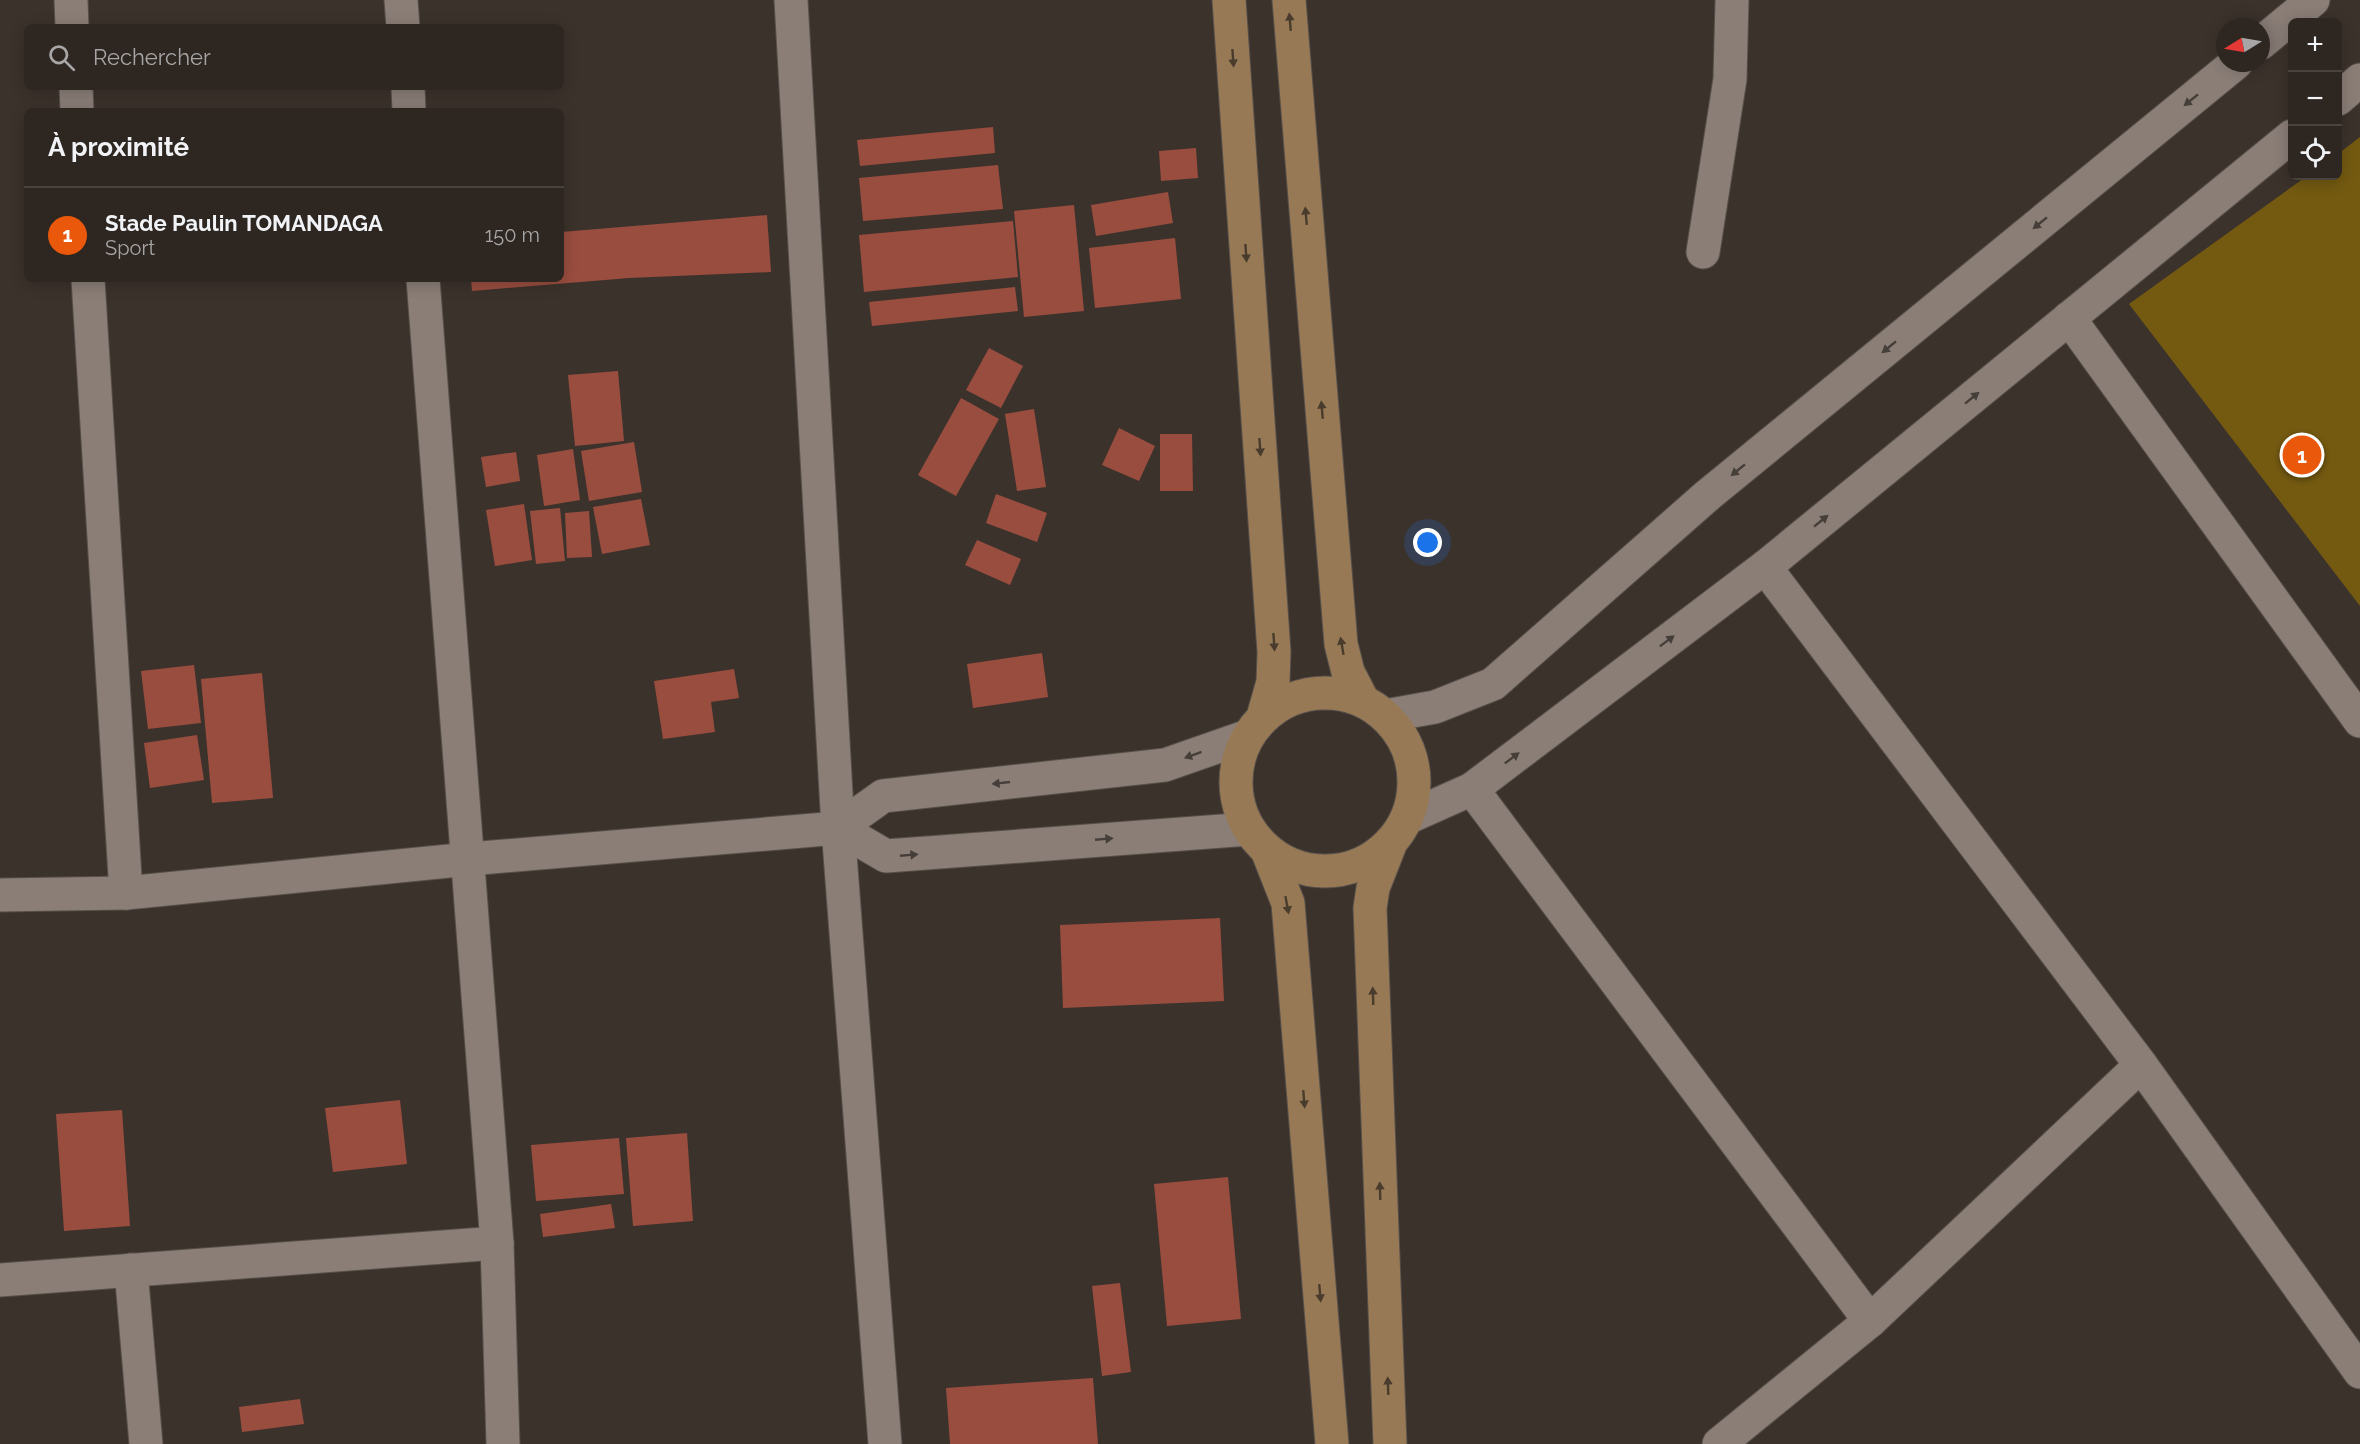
<!DOCTYPE html>
<html lang="fr">
<meta charset="utf-8">
<style>
body{margin:0;font-family:Raleway,sans-serif;background:#39322e;color:#f1f3f6}
.controls{position:absolute;right:18px;top:18px;display:grid;overflow:hidden;border-radius:9px;box-shadow:0 3px 15px #0003}
.controls button{width:54px;height:54px;display:grid;place-items:center;padding:0;border:0;border-bottom:2px solid #48433f;background:#2d2621;color:#f1f3f6;font:30px sans-serif}
.compass{position:absolute;left:2216px;top:18px;width:54px;height:54px;border-radius:50%;background:#2d2621;box-shadow:0 3px 15px #0003;rotate:259deg}
.you{position:absolute;left:1428px;top:543px;width:21px;height:21px;margin:-15px;border:4px solid #fff;border-radius:50%;background:#1a73e8;box-shadow:0 0 0 9px #1a73e833}
.badge{display:grid;place-items:center;width:39px;height:39px;border-radius:50%;background:#ea580c;color:#fff;font-size:20px;font-weight:700}
.pin{position:absolute;translate:-50% -50%;border:3px solid #fff;box-shadow:0 2px 6px #0006}
.list{margin:0;padding:0;list-style:none}
h2{display:flex;justify-content:space-between;align-items:center;height:78px;margin:0;padding:0 24px;font-size:26px}
h2 small{font-size:20px;font-weight:400;color:#a7a5a5}
.list li{display:grid;grid-template-columns:39px 1fr auto;gap:18px;align-items:center;box-sizing:border-box;height:96px;padding:0 24px;border-top:2px solid #48433f}
.list b{display:block;font-size:22px;white-space:nowrap}
.list p{margin:0;font-size:20px;white-space:nowrap;color:#a7a5a5}
.list em{font-size:20px;font-style:normal;color:#a7a5a5}
.icon{flex:none;width:33px;height:33px;fill:none;stroke:currentColor;stroke-width:2;stroke-linecap:round;stroke-linejoin:round}
.map{position:relative;flex:none;width:2360px;height:1444px;overflow:hidden}
.search{position:absolute;background:#2d2621;box-shadow:0 3px 15px #0003;left:24px;top:24px;width:540px;height:66px;display:flex;align-items:center;gap:15px;box-sizing:border-box;padding:0 21px;border-radius:9px;color:#a7a5a5;font-size:22px}
.panel{position:absolute;background:#2d2621;box-shadow:0 3px 15px #0003;left:24px;top:108px;width:540px;height:174px;border-radius:9px}
.map>svg:first-child{display:block}
</style>
<div class="map">
<svg width="2360" height="1444" viewBox="0 0 2360 1444">
<rect width="100%" height="100%" fill="#3c322c"/>
<polygon fill="#745a11" points="2360,137 2360,606 2129,304 2307,176 2338,176 2338,154"/>
<g fill="#994d3f">
<polygon points="993,127 995,153 860,166 857,140"/>
<polygon points="1196,148 1198,178 1161,181 1159,151"/>
<polygon points="998,165 1003,209 863,221 859,178"/>
<polygon points="1168,192 1173,223 1096,236 1091,205"/>
<polygon points="1074,205 1084,311 1024,317 1014,211"/>
<polygon points="767,215 771,272 629,278 472,291 471,279 561,279 561,232"/>
<polygon points="1013,221 1018,277 864,292 859,235"/>
<polygon points="1175,238 1181,299 1095,308 1089,248"/>
<polygon points="1015,287 1018,311 872,326 869,302"/>
<polygon points="989,348 1023,366 1001,408 966,390"/>
<polygon points="618,371 624,441 575,446 568,375"/>
<polygon points="961,398 999,419 956,496 918,475"/>
<polygon points="1034,409 1046,487 1017,491 1005,414"/>
<polygon points="1119,428 1155,446 1139,481 1102,465"/>
<polygon points="1160,434 1192,434 1193,491 1160,491"/>
<polygon points="634,442 642,492 589,501 581,451"/>
<polygon points="573,449 580,500 544,506 537,455"/>
<polygon points="516,452 520,481 486,487 481,457"/>
<polygon points="996,494 1047,513 1037,542 986,523"/>
<polygon points="641,499 650,545 602,554 593,507"/>
<polygon points="524,504 532,560 495,566 486,510"/>
<polygon points="560,508 565,561 536,564 530,511"/>
<polygon points="589,511 592,557 567,558 565,513"/>
<polygon points="977,540 1021,559 1010,585 965,565"/>
<polygon points="1042,653 1048,697 973,708 967,664"/>
<polygon points="194,665 201,723 148,729 141,671"/>
<polygon points="734,669 739,698 711,702 715,732 663,739 654,681"/>
<polygon points="262,673 273,798 212,803 201,679"/>
<polygon points="197,735 204,780 150,788 144,743"/>
<polygon points="1220,918 1224,1001 1063,1008 1060,925"/>
<polygon points="400,1100 407,1164 333,1172 325,1108"/>
<polygon points="122,1110 130,1226 64,1231 56,1114"/>
<polygon points="687,1133 693,1221 633,1226 626,1138"/>
<polygon points="619,1138 624,1194 536,1201 531,1145"/>
<polygon points="1228,1177 1241,1319 1167,1326 1154,1184"/>
<polygon points="611,1204 615,1228 543,1237 540,1214"/>
<polygon points="1120,1283 1131,1372 1102,1376 1092,1286"/>
<polygon points="1093,1378 1098,1444 950,1444 946,1388"/>
<polygon points="300,1399 304,1424 242,1432 239,1407"/>
</g>
<g fill="none" stroke-linecap="round" stroke-linejoin="round">
<g stroke="#574f4a" stroke-width="35">
<g id="street">
<polyline points="71,0 72,27"/>
<polyline points="401,0 403,27"/>
<polyline points="791,0 838,828 885,1444"/>
<polyline points="2261,43 2313,0"/>
<polyline points="76,87 77,111"/>
<polyline points="408,87 409,111"/>
<polyline points="2338,99 2360,80"/>
<polyline points="1703,252 1730,79 1732,0"/>
<polyline points="88,279 126,893"/>
<polyline points="423,279 497,1243 503,1444"/>
<polyline points="2069,318 2360,721"/>
<polyline points="1765,567 2141,1065 2360,1372"/>
<polyline points="1385,716 1435,707 1493,684 1708,495 2236,63"/>
<polyline points="1472,789 1870,1321"/>
<polyline points="1407,818 1472,789 1765,567 2292,136"/>
<polyline points="838,828 886,856 1249,829"/>
<polyline points="0,895 126,893 469,859 838,828 883,796 1165,765 1248,736"/>
<polyline points="131,1270 146,1444"/>
<polyline points="0,1280 497,1243"/>
<polyline points="1719,1444 1870,1321 2141,1065"/>
</g>
</g>
<g stroke="#574f4a" stroke-width="35">
<g id="secondary">
<polyline points="1229,0 1274,652 1273,682 1263,717"/>
<polyline points="1289,0 1341,644 1348,672 1363,701"/>
<circle cx="1325" cy="782" r="89"/>
<polyline points="1267,850 1288,903 1332,1444"/>
<polyline points="1390,1444 1370,908 1373,888 1391,842"/>
</g>
</g>
<use href="#street" stroke="#8a7e77" stroke-width="33"/>
<use href="#secondary" stroke="#977a55" stroke-width="33"/>
</g>
<defs><path id="oneway-solid" d="M-6-.8H1V-3.2L6.5 0L1 3.2V.8H-6Z" transform="scale(1.5)"/></defs>
<g fill="#4a3c2d">
<use href="#oneway-solid" transform="translate(1290 22) rotate(-95)"/>
<use href="#oneway-solid" transform="translate(1233 58) rotate(86)"/>
<use href="#oneway-solid" transform="translate(1306 216) rotate(-95)"/>
<use href="#oneway-solid" transform="translate(1246 253) rotate(86)"/>
<use href="#oneway-solid" transform="translate(1322 410) rotate(-95)"/>
<use href="#oneway-solid" transform="translate(1260 447) rotate(86)"/>
<use href="#oneway-solid" transform="translate(1274 642) rotate(86)"/>
<use href="#oneway-solid" transform="translate(1342 646) rotate(-100)"/>
<use href="#oneway-solid" transform="translate(1287 905) rotate(80)"/>
<use href="#oneway-solid" transform="translate(1373 996) rotate(-92)"/>
<use href="#oneway-solid" transform="translate(1304 1099) rotate(85)"/>
<use href="#oneway-solid" transform="translate(1380 1191) rotate(-92)"/>
<use href="#oneway-solid" transform="translate(1320 1293) rotate(85)"/>
<use href="#oneway-solid" transform="translate(1388 1386) rotate(-92)"/>
</g>
<g fill="#453e39">
<use href="#oneway-solid" transform="translate(2191 100) rotate(141)"/>
<use href="#oneway-solid" transform="translate(2040 223) rotate(141)"/>
<use href="#oneway-solid" transform="translate(1889 347) rotate(141)"/>
<use href="#oneway-solid" transform="translate(1972 398) rotate(-39)"/>
<use href="#oneway-solid" transform="translate(1738 470) rotate(141)"/>
<use href="#oneway-solid" transform="translate(1821 521) rotate(-39)"/>
<use href="#oneway-solid" transform="translate(1667 641) rotate(-37)"/>
<use href="#oneway-solid" transform="translate(1193 755) rotate(160)"/>
<use href="#oneway-solid" transform="translate(1512 758) rotate(-37)"/>
<use href="#oneway-solid" transform="translate(1001 783) rotate(174)"/>
<use href="#oneway-solid" transform="translate(1104 839) rotate(-5)"/>
<use href="#oneway-solid" transform="translate(909 855) rotate(-5)"/>
</g>
</svg>
<div class="controls">
<button>+</button>
<button>−</button>
<button><svg class="icon" aria-label="locate" viewBox="0 0 24 24"><circle cx="12" cy="12" r="6"/><path d="M12 2v4M12 18v4M2 12h4M18 12h4"/></svg></button>
</div>
<svg class="compass" viewBox="-18 -18 36 36"><path d="M0-13l5 13h-10z" fill="#e53935"/><path d="M0 13l5-13h-10z" fill="#a7a5a5"/></svg>
<div class="you"></div>
<div class="pin badge" style="left:2302px;top:455px">1</div>
<div class="search"><svg class="icon" aria-label="search" viewBox="0 0 24 24"><circle cx="10" cy="10" r="6"/><path d="M15 15l6 6"/></svg>Rechercher</div>
<section class="panel">
<h2>À proximité<small></small></h2>
<ul class="list">
<li><span class="badge">1</span><div><b>Stade Paulin TOMANDAGA</b><p>Sport</p></div><em>150 m</em></li>
</ul>
</section>
</div>
